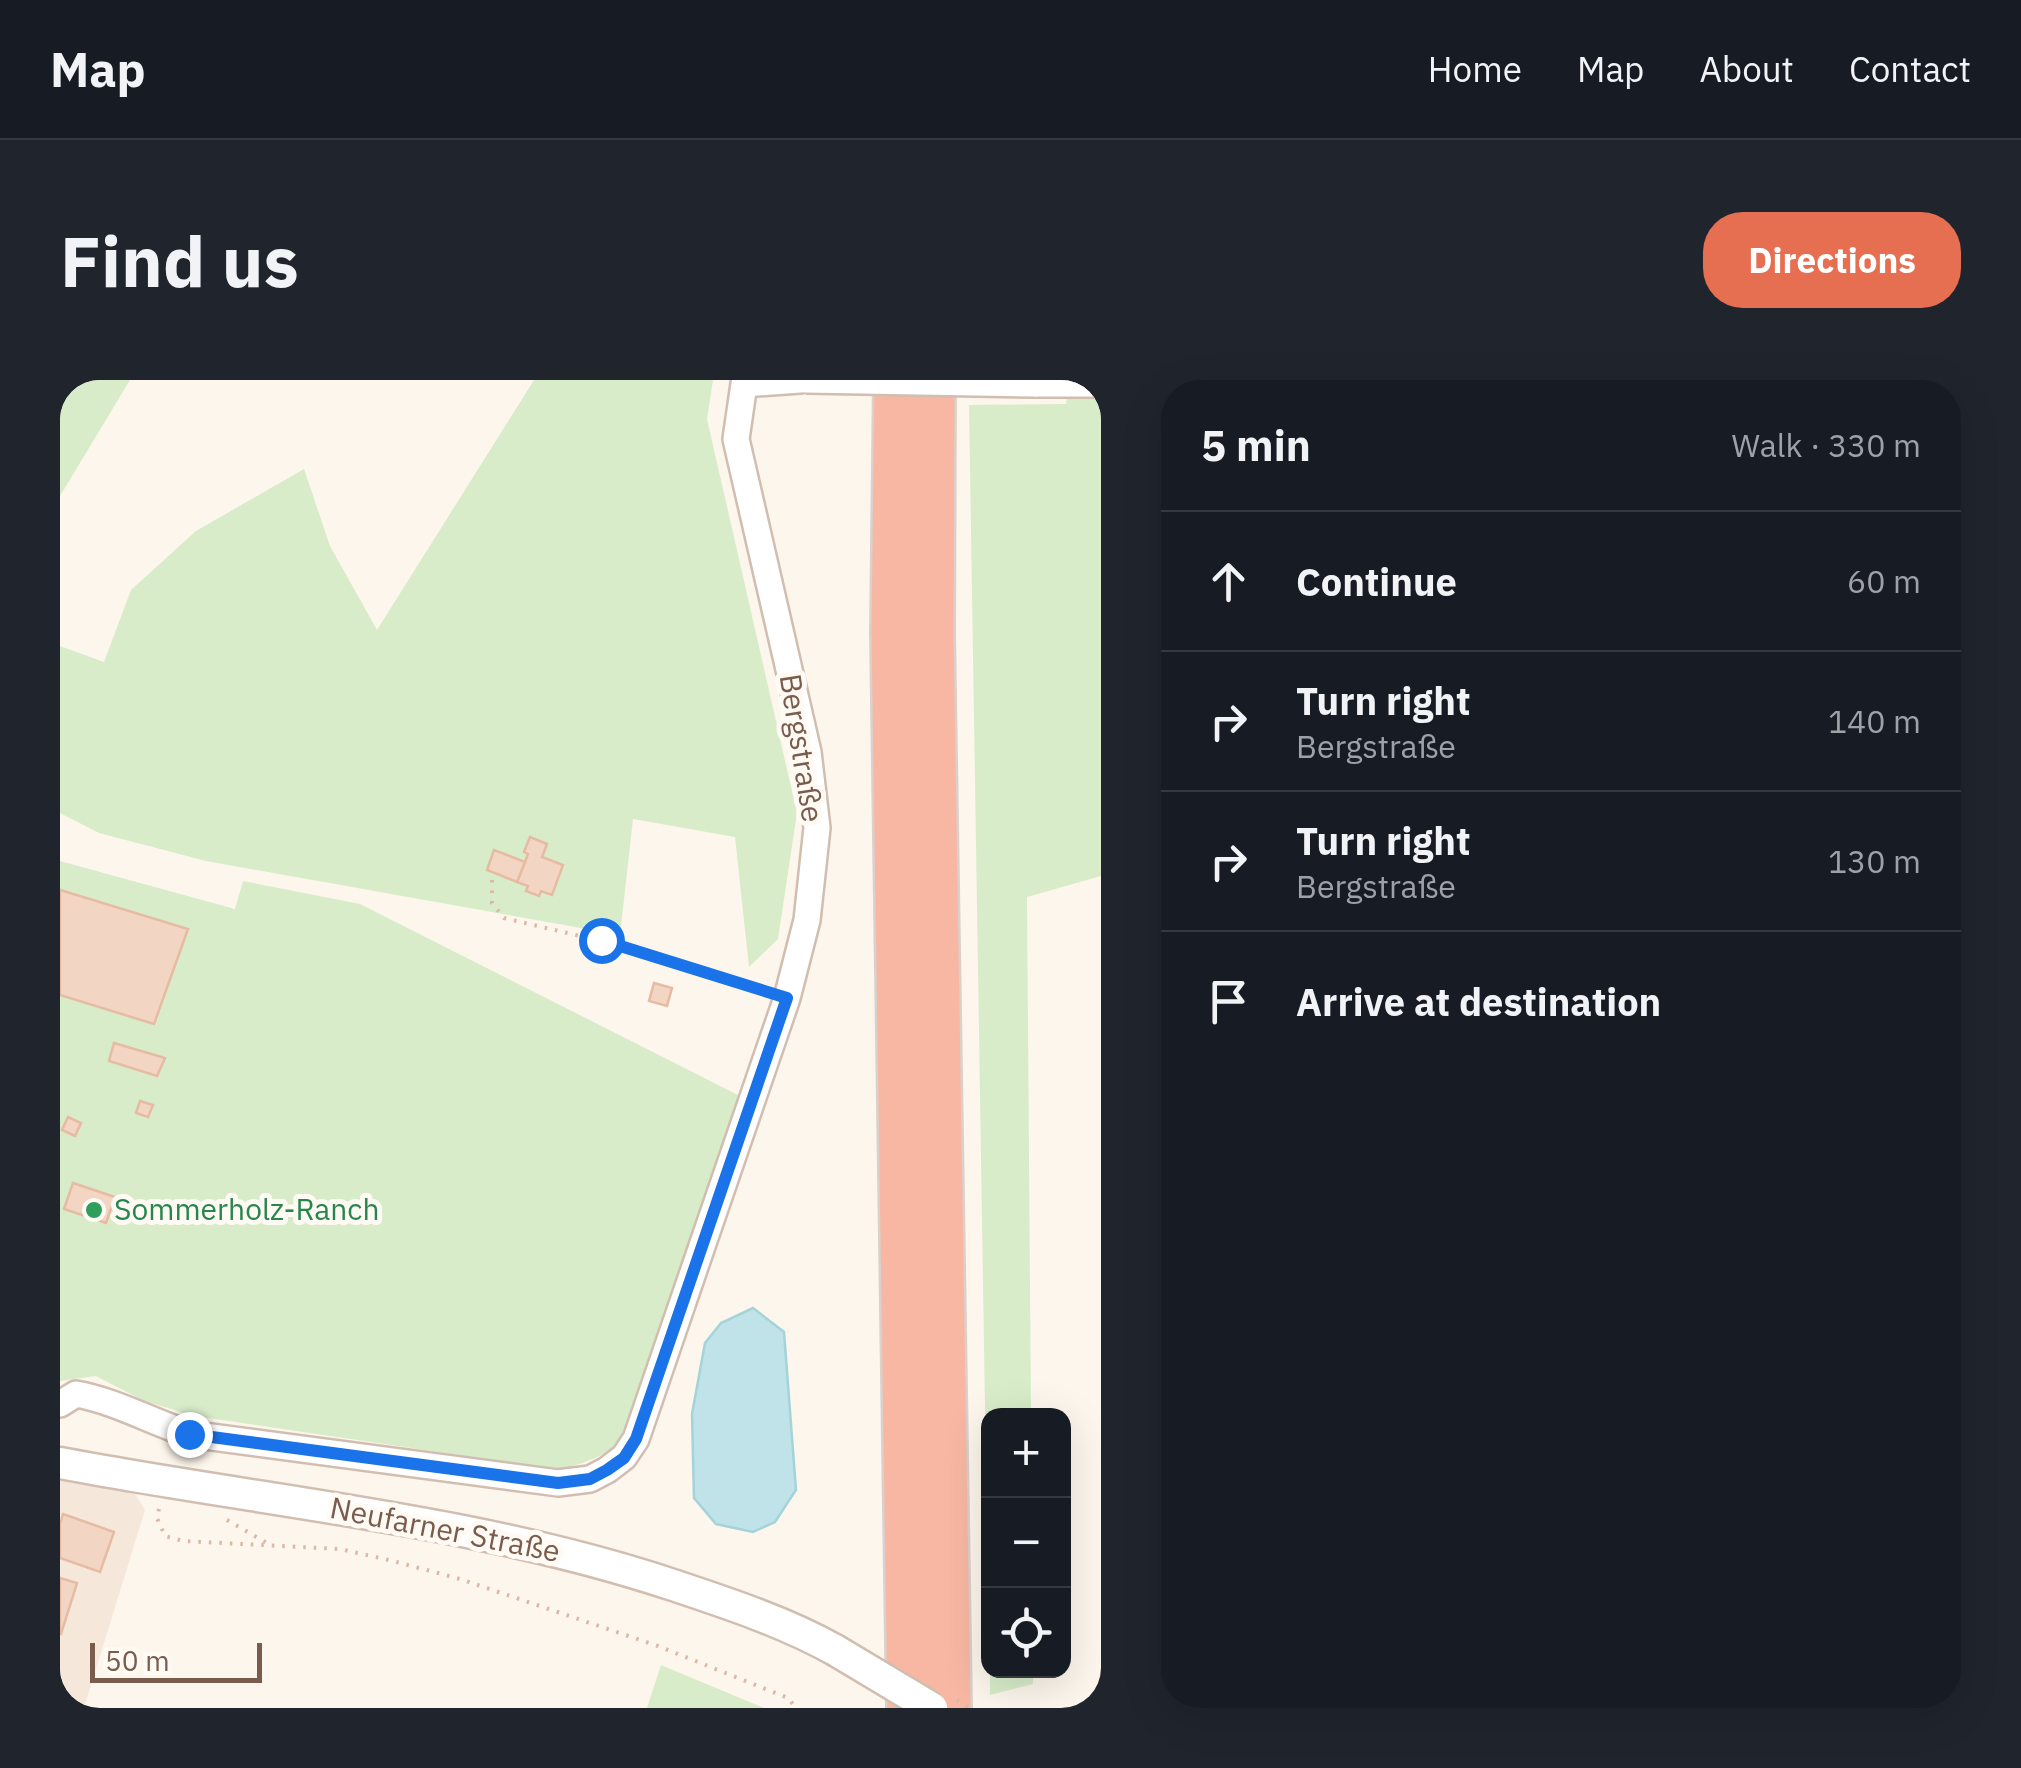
<!DOCTYPE html>
<meta charset="utf-8">
<style>
body{margin:0;font-family:"IBM Plex Sans",sans-serif;background:#20242c;color:#f1f3f6}
.controls{position:absolute;right:30px;bottom:30px;display:grid;overflow:hidden;border-radius:20px;box-shadow:0 10px 40px #0002}
.controls button{width:90px;height:90px;display:grid;place-items:center;padding:0;border:0;border-bottom:2px solid #363941;background:#171b24;color:#f1f3f6;font:50px sans-serif}
.scale{position:absolute;left:30px;bottom:25px;width:172px;box-sizing:border-box;padding-left:10px;border:5px solid #7a5c4d;border-top:0;font-size:28px;line-height:35px;white-space:nowrap;color:#7a5c4d;-webkit-text-stroke:8px #fffaf3;paint-order:stroke}
.stop{position:absolute;width:30px;height:30px;margin:-22px;border:8px solid #1a73e8;border-radius:50%;background:#fff}
.stop.end{background:#1a73e8;border-color:#fff;box-shadow:0 2px 10px #0008}
.list{margin:0;padding:0;list-style:none}
h2{display:flex;justify-content:space-between;align-items:center;height:130px;margin:0;padding:0 40px;font-size:42px}
h2 small{font-size:32px;font-weight:400;color:#9ea1a6}
.list li{display:grid;grid-template-columns:65px 1fr auto;gap:30px;align-items:center;box-sizing:border-box;height:140px;padding:0 40px;border-top:2px solid #363941}
.list b{display:block;font-size:38px;white-space:nowrap}
.list p{margin:0;font-size:32px;white-space:nowrap;color:#9ea1a6}
.list em{font-size:32px;font-style:normal;color:#9ea1a6}
.icon{flex:none;width:55px;height:55px;fill:none;stroke:currentColor;stroke-width:2;stroke-linecap:round;stroke-linejoin:round}
.map{position:relative;flex:none;width:1041px;height:1328px;overflow:hidden;border-radius:40px}
header{display:flex;align-items:center;gap:60px;box-sizing:border-box;height:140px;padding:0 50px;background:#171b24;border-bottom:2px solid #363941}
header strong{font-size:48px}
nav{display:flex;gap:55px;margin-inline-start:auto;font-size:35px}
.intro{display:flex;align-items:center;justify-content:space-between;box-sizing:border-box;height:240px;padding:0 60px}
h1{margin:0;font-size:70px}
.button{padding:25px 45px;border-radius:40px;background:#e76f51;color:#fff;font-size:35px;font-weight:700}
main{display:flex;gap:60px;padding:0 60px}
aside{flex:1;background:#171b24;border-radius:40px;box-shadow:0 10px 40px #0002}
.map>svg:first-child{display:block}
</style>
<header>
<strong>Map</strong>
<nav><a>Home</a><a>Map</a><a>About</a><a>Contact</a></nav>
</header>
<div class="intro"><h1>Find us</h1><a class="button">Directions</a></div>
<main>
<div class="map">
<svg width="1041" height="1328" viewBox="0 0 1041 1328">
<rect width="100%" height="100%" fill="#fdf6ec"/>
<polygon fill="#f5e8da" points="0,1094 75,1114 85,1130 24,1328 0,1328"/>
<g fill="#d8ecc9">
<polygon points="0,0 70,0 0,116"/>
<polygon points="474,0 653,0 647,39 737,433 718,559 689,587 675,457 573,439 560,555 146,481 39,453 0,433 0,266 44,282 71,210 136,151 244,89 270,166 317,250"/>
<polygon points="1041,11 1041,496 967,517 971,1035 928,1036 928,1216 909,25 1006,24 1008,12"/>
<path d="M0 481 175 529 183 501 300 524 680 716 576 1043C553 1074 536 1079 500 1090L135 1036 84 1021 36 996 0 1001Z"/>
<polygon points="601,1285 704,1328 587,1328"/>
<polygon points="930,1291 973,1291 973,1304 930,1315"/>
</g>
<polygon fill="#bfe3e8" stroke="#a5d3da" stroke-width="2.5" points="693,928 724,952 736,1110 715,1142 693,1152 656,1144 634,1118 632,1034 645,963 661,943"/>
<g fill="#f3d5c3" stroke="#e6bba3" stroke-width="2.5">
<polygon points="470,457 487,464 482,477 503,485 492,515 481,511 479,516 466,511 468,506 457,502 468,474 464,472"/>
<polygon points="434,470 465,482 457,502 427,490"/>
<polygon points="0,510 128,549 94,644 0,615"/>
<polygon points="594,603 612,608 607,626 589,621"/>
<polygon points="54,663 105,678 97,696 49,681"/>
<polygon points="80,721 93,725 88,737 76,733"/>
<polygon points="8,737 21,743 15,756 2,750"/>
<polygon points="13,803 55,817 46,843 4,829"/>
<polygon points="3,1134 54,1152 40,1192 0,1178 0,1144"/>
<polygon points="0,1198 17,1203 1,1254 0,1254"/>
</g>
<g fill="none" stroke-linecap="round" stroke-linejoin="round">
<g stroke="#d1beb0" stroke-width="30">
<g id="minor">
<polyline points="975,4 1041,4"/>
<path d="M0 1024 16 1014C55 1021 90 1041 129 1054L498 1103 530 1099 547 1090 564 1077 576 1059 727 618 747 540 757 448 748 372 676 59 684 4 740 0"/>
</g>
</g>
<g stroke="#d1beb0" stroke-width="35">
<path id="tertiary" d="M0 1083C205 1122 414 1139 613 1205 667 1223 725 1242 775 1270"/>
</g>
<g stroke="#dad1cd" stroke-width="50">
<g id="motorway">
<polyline points="837,0 834,253 850,1328"/>
<polyline points="872,0 871,253 888,1328"/>
</g>
</g>
<g stroke="#d9b8a5" stroke-width="4" stroke-dasharray="2.5 8" stroke-linecap="butt">
<polyline points="432,500 432,523 444,538 541,561 704,611"/>
<polyline points="99,1129 97,1138 105,1156 123,1161 280,1169 333,1181 400,1199 598,1266 728,1318 736,1328"/>
<polyline points="167,1140 212,1166"/>
</g>
<use href="#minor" stroke="#fff" stroke-width="25"/>
<use href="#tertiary" stroke="#fff" stroke-width="30"/>
<use href="#motorway" stroke="#f7b7a3" stroke-width="45"/>
<g stroke="#d1beb0" stroke-width="30" stroke-linecap="butt">
<polyline id="minor-bridge" points="746,0 975,4"/>
</g>
<g stroke="#d1beb0" stroke-width="35" stroke-linecap="butt">
<polyline id="tertiary-bridge" points="775,1270 872,1328"/>
</g>
<polyline stroke="#d9b8a5" stroke-width="4" stroke-dasharray="2.5 8" stroke-linecap="butt" points="897,1320 909,1328"/>
<use href="#minor-bridge" stroke="#fff" stroke-width="25"/>
<use href="#tertiary-bridge" stroke="#fff" stroke-width="30"/>
</g>
<g fill="none" stroke-linecap="round" stroke-linejoin="round">
<polyline stroke="#1a73e8" stroke-width="12" points="129,1054 498,1103 530,1099 547,1090 564,1078 576,1059 727,618 541,560"/>
</g>
<circle fill="#2e9e5b" stroke="#fffaf3" stroke-width="4" cx="34" cy="830" r="10"/>
<g text-anchor="middle" stroke-width="10" stroke-linejoin="round" paint-order="stroke">
<g font-size="30" fill="#7a5c4d" stroke="#fffaf3">
<text transform="translate(741 368) rotate(81)" y="10">Bergstraße</text>
<text transform="translate(385 1150) rotate(11)" y="10">Neufarner Straße</text>
</g>
<g font-size="30" fill="#27864d" stroke="#fffaf3" text-anchor="start">
<text x="54" y="840">Sommerholz-Ranch</text>
</g>
</g>
</svg>
<div class="controls">
<button>+</button>
<button>−</button>
<button><svg class="icon" aria-label="locate" viewBox="0 0 24 24"><circle cx="12" cy="12" r="6"/><path d="M12 2v4M12 18v4M2 12h4M18 12h4"/></svg></button>
</div>
<div class="scale">50 m</div>
<div class="stop" style="left:541px;top:560px"></div>
<div class="stop end" style="left:129px;top:1054px"></div>
</div>
<aside>
<h2>5 min<small>Walk · 330 m</small></h2>
<ul class="list">
<li><svg class="icon" aria-label="ahead" viewBox="0 0 24 24"><path d="M12 20V5M6 11l6-6 6 6"/></svg><div><b>Continue</b></div><em>60 m</em></li>
<li><svg class="icon" aria-label="right" viewBox="0 0 24 24"><path d="M7 20v-9h11M14 6l5 5-5 5"/></svg><div><b>Turn right</b><p>Bergstraße</p></div><em>140 m</em></li>
<li><svg class="icon" aria-label="right" viewBox="0 0 24 24"><path d="M7 20v-9h11M14 6l5 5-5 5"/></svg><div><b>Turn right</b><p>Bergstraße</p></div><em>130 m</em></li>
<li><svg class="icon" aria-label="arrive" viewBox="0 0 24 24"><path d="M6 21V4h12l-3 4 3 4H6"/></svg><div><b>Arrive at destination</b></div></li>
</ul>
</aside>
</main>
